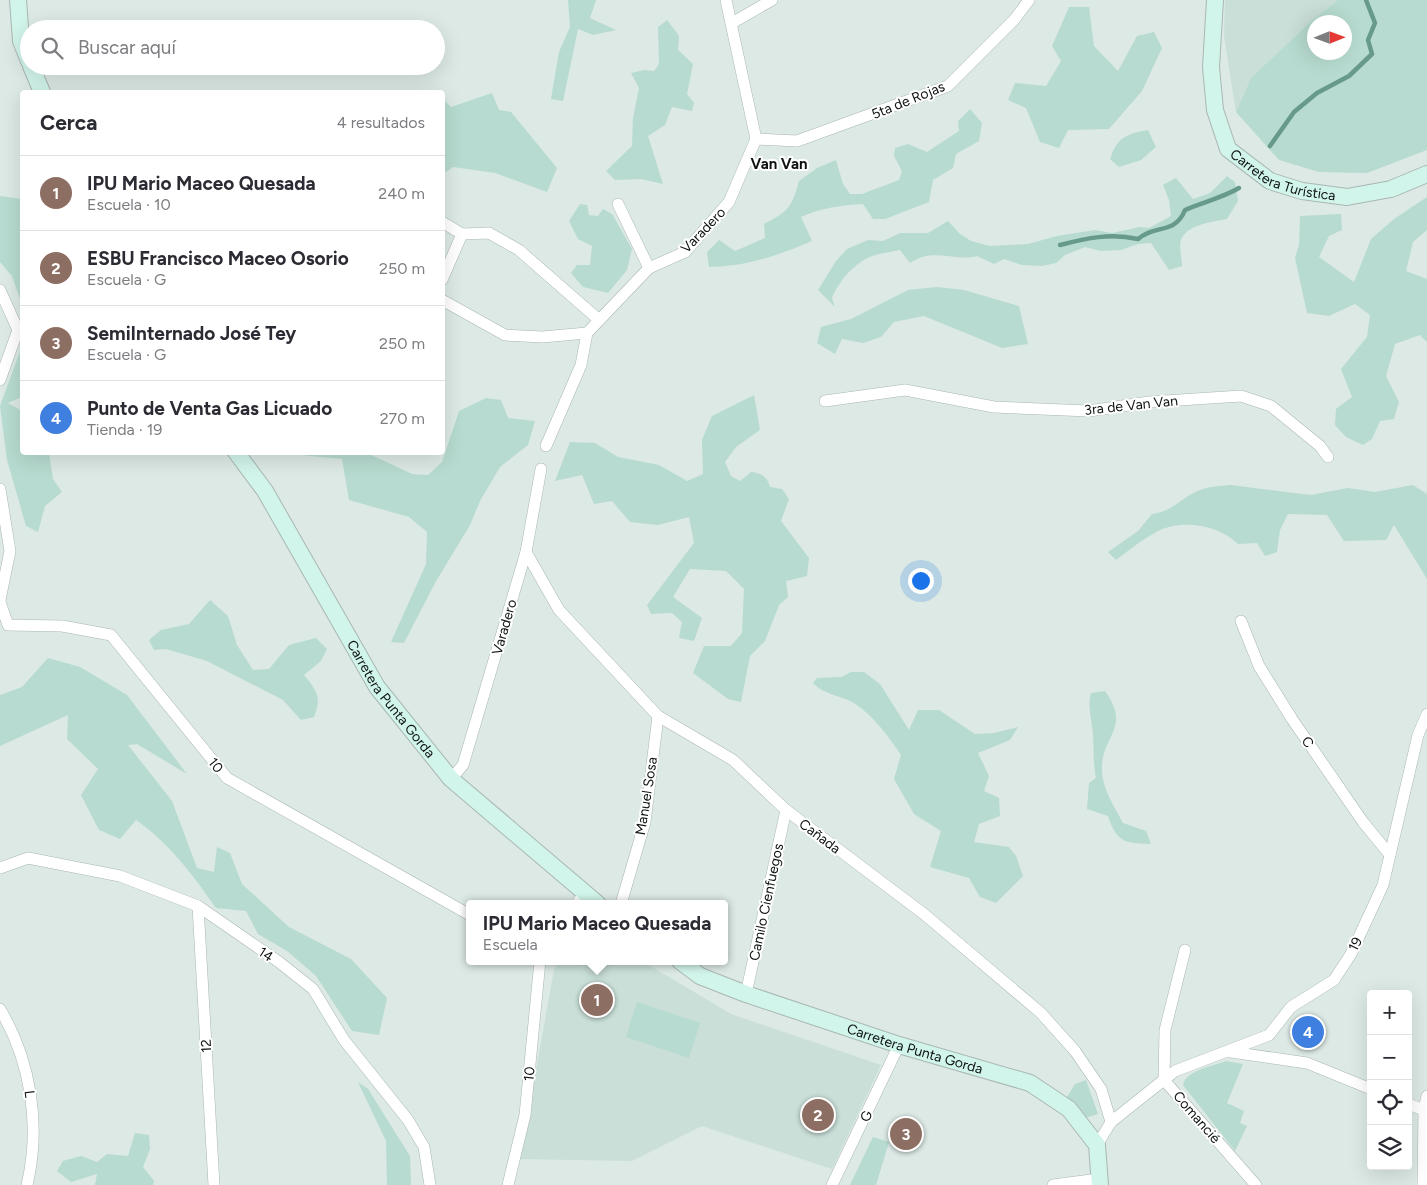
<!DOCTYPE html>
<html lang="es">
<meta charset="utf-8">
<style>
body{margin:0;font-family:Figtree,sans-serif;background:#f7f7f7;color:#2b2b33}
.controls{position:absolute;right:15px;bottom:15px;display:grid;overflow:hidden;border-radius:5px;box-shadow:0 5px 20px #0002}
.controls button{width:45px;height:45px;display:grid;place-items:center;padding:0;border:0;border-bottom:1px solid #e1e1e2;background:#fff;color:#2b2b33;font:25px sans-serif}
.compass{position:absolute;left:1307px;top:15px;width:45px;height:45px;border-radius:50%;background:#fff;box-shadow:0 5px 20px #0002;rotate:89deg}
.you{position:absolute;left:920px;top:580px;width:18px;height:18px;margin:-12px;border:4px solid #fff;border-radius:50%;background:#1a73e8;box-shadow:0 0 0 8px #1a73e833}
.badge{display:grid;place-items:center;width:32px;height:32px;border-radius:50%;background:#cc3f6e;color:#fff;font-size:16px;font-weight:700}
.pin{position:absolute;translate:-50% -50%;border:2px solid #fff;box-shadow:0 1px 5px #0006}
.popup{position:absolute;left:466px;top:900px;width:262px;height:65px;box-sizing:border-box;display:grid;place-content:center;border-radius:5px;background:#fff;filter:drop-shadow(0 1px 4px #0005);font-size:16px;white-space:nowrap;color:#7c7c81}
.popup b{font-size:19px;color:#2b2b33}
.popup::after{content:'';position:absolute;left:50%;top:100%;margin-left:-10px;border:10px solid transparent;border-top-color:#fff}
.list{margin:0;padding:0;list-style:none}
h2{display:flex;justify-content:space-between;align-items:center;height:65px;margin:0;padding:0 20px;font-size:21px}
h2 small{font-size:16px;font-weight:400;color:#7c7c81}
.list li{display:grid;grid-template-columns:32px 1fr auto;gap:15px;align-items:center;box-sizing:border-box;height:75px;padding:0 20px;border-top:1px solid #e1e1e2}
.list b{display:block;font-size:19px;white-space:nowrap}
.list p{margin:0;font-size:16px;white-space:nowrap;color:#7c7c81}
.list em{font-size:16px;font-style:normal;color:#7c7c81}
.icon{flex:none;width:28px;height:28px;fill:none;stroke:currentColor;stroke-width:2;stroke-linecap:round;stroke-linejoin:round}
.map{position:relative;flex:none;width:1427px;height:1185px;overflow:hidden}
.search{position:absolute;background:#fff;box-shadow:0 5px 20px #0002;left:20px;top:20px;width:425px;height:55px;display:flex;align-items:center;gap:12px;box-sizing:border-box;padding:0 18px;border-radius:28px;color:#7c7c81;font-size:19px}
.panel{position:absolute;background:#fff;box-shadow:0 5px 20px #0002;left:20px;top:90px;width:425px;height:365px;border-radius:5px}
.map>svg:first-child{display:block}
</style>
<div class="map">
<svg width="1427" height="1185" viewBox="0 0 1427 1185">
<rect width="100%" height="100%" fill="#dce9e4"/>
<g fill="#c9dfd8">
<polygon points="1225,0 1338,0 1310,22 1251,78 1236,112 1224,36"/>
<polygon points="558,961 642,961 731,1014 881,1065 832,1169 702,1126 632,1161 520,1159 554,970"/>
</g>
<g fill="#b7dbd0" fill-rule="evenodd">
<polygon points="568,0 596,0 590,18 616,30 593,35 578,29 563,101 551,99 559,52 570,27"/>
<path d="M1338 0H1427V150L1367 173 1319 172 1279 160 1236 112 1251 78 1310 22ZM1314 22H1344V52H1314Z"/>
<polygon points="1069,7 1089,7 1094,46 1118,71 1137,36 1154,32 1162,48 1142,91 1109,129 1068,130 1059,148 1040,142 1026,108 1008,100 1015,83 1046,86 1061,61 1052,46"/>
<polygon points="667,20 679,36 678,50 693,64 687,94 694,103 692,111 672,107 665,125 648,136 663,184 641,179 615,180 606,171 632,146 633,118 639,88 631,73 644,70 654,71 659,64 658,27"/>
<polygon points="492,93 499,110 511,112 557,168 547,192 495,173 453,167 443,174 443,99 451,107"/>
<path d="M970 109 982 123 979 141 956 154 953 168 933 180 929 202 885 219H873L863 204C841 205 821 208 801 217L812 241C780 255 744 267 709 267L707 252 719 240 735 251 765 238 764 224C788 212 792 207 799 181L817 168 836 160 843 184 850 194H862L899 180 902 171 894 156 895 148 908 144 927 152 959 131 958 121Z"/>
<path d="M1148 130 1156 147 1141 160 1119 167 1110 159C1117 138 1125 134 1148 130Z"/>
<path d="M1227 176 1235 182 1238 201 1227 219C1212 222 1181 225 1180 245 1180 252 1182 259 1182 266L1169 270 1151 243 1138 244 1121 250 1101 251 1085 247 1065 255 1056 263 1042 266 1022 265 1004 259 994 264 977 256C953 262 934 247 910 263L900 250C891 252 881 253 872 256 854 263 839 281 832 298L835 307 818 290 836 261 847 249 868 240 883 241 900 233H928L948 221 960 234 971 241 990 246 1028 244 1057 236 1095 230 1112 233 1140 227 1149 228 1171 216 1169 200 1163 185 1176 178 1193 199 1210 193Z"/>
<polygon points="0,196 22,199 22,305 12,276 0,262"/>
<polygon points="1427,197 1427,230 1413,242 1406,271 1427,279 1427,342 1420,335 1395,344 1386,376 1399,402 1394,419 1380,421 1372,439 1363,445 1346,437 1335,425 1336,409 1352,397 1341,369 1367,337 1370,315 1355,304 1329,316 1307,313 1295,258 1299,245 1300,216 1341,214 1342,230 1329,236 1319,257 1354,282 1371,239 1394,219"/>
<polygon points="580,204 587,205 589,215 598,216 603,209 612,214 632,249 627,270 608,293 583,287 571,273 577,265 590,265 592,246 578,239 569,221"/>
<polygon points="937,287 964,290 1019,306 1028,344 1002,348 924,316 894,322 881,337 863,343 842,339 835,354 817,343 821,327 851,319 908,290"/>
<polygon points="22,346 22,397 8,403 22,411 22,452 49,453 53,479 62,492 45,506 38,532 26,526 7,460 0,406"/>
<path d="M754 395 760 430 736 447 725 462 731 476 740 481 751 472C761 473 767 476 770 487L782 489 789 499 781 521 809 558 807 576 786 581 788 597 779 605 765 641 750 656 741 702 728 699 693 673 704 646H731L742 633 744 589 726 571 690 569 673 597 702 618 694 641 679 638 682 622 672 613 651 614 647 605 694 543 689 517 658 525 630 522 612 501 594 504 582 475 555 481 570 442 595 443 618 457 659 465 687 481 703 474 702 440 712 416Z"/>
<polygon points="486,398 501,400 508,418 535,421 528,445 500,467 480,501 470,525 435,583 404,643 391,642 426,564 427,532 409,517 349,500 342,459 279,453 367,453 412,474 428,475 442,462 459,411"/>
<path d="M1231 485 1311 495 1348 488 1375 492 1413 485 1427 494V579L1394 525 1386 540 1344 541 1327 515 1288 514 1280 530 1277 552 1265 556 1257 543 1238 544C1219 525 1182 519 1158 531 1143 539 1129 550 1116 560L1108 552 1138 531 1152 514C1173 512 1183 496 1200 490 1209 486 1221 486 1231 485Z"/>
<path d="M210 600 228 616 237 645 253 670 269 669 289 645 316 638 327 649 321 661 304 675C317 691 322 697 314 717L301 720 283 700 207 661 166 649 154 650 149 640 161 630 189 624Z"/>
<path d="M48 658 80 667 127 695 187 774 137 744 128 745 172 801 197 868 214 872 217 847 230 853 242 884 289 927 351 959 387 998 379 1035 352 1031 316 976 287 951 258 934 246 911 216 908C193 875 169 843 136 820L120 839 99 830 81 795 98 769 67 739 68 715 0 746V695L22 687Z"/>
<path d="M851 672H864L880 684 909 730 918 710H939L975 734 994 733 1018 727 1010 740 978 753 989 776 984 791 999 798 1000 816 979 824 974 842 1009 847 1016 856 1023 876 996 903 980 897 969 878 930 867 941 831 914 814 894 779 901 755C888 736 874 716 854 703 840 695 824 695 813 683L817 678 841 677Z"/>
<path d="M1105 691C1132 729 1101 735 1102 770 1102 789 1115 807 1123 823L1146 831 1151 844C1125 843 1117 843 1108 816L1087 809 1089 783 1096 778C1093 763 1094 750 1093 735 1092 720 1087 707 1091 693Z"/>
<polygon points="637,1002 700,1023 689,1058 626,1037"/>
<path d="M1226 1061 1243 1064 1227 1103 1244 1111 1240 1123 1247 1126 1235 1151 1183 1085C1186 1070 1214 1066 1226 1061Z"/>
<polygon points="1086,1080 1098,1114 1085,1118 1067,1097 1075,1084"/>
<polygon points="358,1082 368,1089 410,1156 411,1185 387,1185 386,1141"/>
<polygon points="135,1133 149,1135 150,1149 143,1167 154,1181 153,1185 95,1185 97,1174 71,1182 57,1171 63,1161 81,1156 97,1162 107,1154 128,1156"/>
<polygon points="873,1137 889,1142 876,1185 850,1185"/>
</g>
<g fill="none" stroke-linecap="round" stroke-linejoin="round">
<g stroke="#679a8b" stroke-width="4.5">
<polyline points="1270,146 1294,112 1317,93 1349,76 1372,54 1368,40 1375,23 1366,0"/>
<path d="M1060 245C1087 238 1110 233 1138 239 1155 224 1175 235 1185 210 1203 202 1222 198 1239 188"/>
</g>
<g stroke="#aab7b2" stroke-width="12">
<g id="minor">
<polyline points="732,23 772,0"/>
<polyline points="756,139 797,141 948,86 1014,20 1029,0"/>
<polyline points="618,204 649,268"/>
<polyline points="442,222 462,234 489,233 519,250 598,319"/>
<polyline points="442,280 462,234"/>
<polyline points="0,290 18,330 0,380"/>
<polyline points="442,300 505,335 542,337 587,333"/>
<polyline points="825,401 905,390 994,407 1089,411 1149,402 1241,396 1271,406 1320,446 1328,457"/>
<polyline points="546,446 581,365 587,333 649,268 685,252 729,202 756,139 726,0"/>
<polyline points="0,489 10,551 0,600"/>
<polyline points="526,552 559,610 658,716 733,760 786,810 924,914 1041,1013 1075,1051 1101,1089 1111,1122"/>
<polyline points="0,602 8,625 62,626 111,635 227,778 470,915"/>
<polyline points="1241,621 1259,666 1292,719 1363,822 1390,855"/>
<polyline points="451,779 463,765 526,552 541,469"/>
<polyline points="0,868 28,858 120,876 198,906 279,962 313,989 344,1040 408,1120 424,1147 430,1185"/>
<polyline points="577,904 584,893"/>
<polyline points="621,904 645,822 658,716"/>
<polyline points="198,906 214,1185"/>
<polyline points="1185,950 1165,1030 1164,1080 1256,1185"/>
<polyline points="746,994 786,810"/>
<path d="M0 1009C31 1061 41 1126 27 1185"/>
<polyline points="1231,1052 1307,1063 1371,1089"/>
<polyline points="1408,1104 1424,1110"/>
<polyline points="1097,1145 1111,1122 1175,1071 1269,1035 1291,1007 1334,980 1351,954 1383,885 1418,735 1427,714"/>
<polyline points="508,1185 525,1115 540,961"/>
<polyline points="832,1185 899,1045"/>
<polyline points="1053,1185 1099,1179"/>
<polyline points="1423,1185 1424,1110 1427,1096"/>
</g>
</g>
<g stroke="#aab7b2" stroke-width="18">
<g id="secondary">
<polyline points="18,0 21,41 29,61"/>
<path id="s1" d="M1215 0 1211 67 1215 110 1228 149 1270 181 1302 191 1347 197 1391 189 1427 174"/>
<polyline points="31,66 42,92"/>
<path id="s2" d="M236 452 265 491 377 687 451 779 598 904"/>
<path id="s3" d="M680 961 700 976 746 994 899 1045 1030 1083 1069 1109 1097 1145 1100 1185"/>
</g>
</g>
<use href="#minor" stroke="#fff" stroke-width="11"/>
<use href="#secondary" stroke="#d1f4eb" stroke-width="16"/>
</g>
<g text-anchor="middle" stroke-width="4" stroke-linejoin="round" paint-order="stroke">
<g font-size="14" fill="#0d1210" stroke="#fff">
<text transform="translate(908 100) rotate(-22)" y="5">5ta de Rojas</text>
<text dy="5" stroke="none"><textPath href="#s1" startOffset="214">Carretera Turística</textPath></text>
<text transform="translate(703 230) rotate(-46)" y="5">Varadero</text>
<text transform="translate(1131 405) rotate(-6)" y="5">3ra de Van Van</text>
<text transform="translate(504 627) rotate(-74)" y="5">Varadero</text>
<text dy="5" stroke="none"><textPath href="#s2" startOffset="292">Carretera Punta Gorda</textPath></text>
<text transform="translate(1308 742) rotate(56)" y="5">C</text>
<text transform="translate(216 765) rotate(51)" y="5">10</text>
<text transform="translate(646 796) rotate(-81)" y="5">Manuel Sosa</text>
<text transform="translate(820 836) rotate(37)" y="5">Cañada</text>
<text transform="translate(766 902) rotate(-78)" y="5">Camilo Cienfuegos</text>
<text transform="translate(1355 944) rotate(-64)" y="5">19</text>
<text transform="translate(266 954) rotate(33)" y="5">14</text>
<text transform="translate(206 1046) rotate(-93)" y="5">12</text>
<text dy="5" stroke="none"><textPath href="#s3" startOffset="252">Carretera Punta Gorda</textPath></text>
<text transform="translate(529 1074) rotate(-84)" y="5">10</text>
<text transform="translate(30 1094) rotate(83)" y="5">L</text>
<text transform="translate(866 1116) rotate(-65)" y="5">G</text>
<text transform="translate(1197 1117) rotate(49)" y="5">Comancié</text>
</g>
<g font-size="15" font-weight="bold" fill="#0d1210" stroke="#fff">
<text x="779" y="169">Van Van</text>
</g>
</g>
</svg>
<div class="controls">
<button>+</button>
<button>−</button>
<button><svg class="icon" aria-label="locate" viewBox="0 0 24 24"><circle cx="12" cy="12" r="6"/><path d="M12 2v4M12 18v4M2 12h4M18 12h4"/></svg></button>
<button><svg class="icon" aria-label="layers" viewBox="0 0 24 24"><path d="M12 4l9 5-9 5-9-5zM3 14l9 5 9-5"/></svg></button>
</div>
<svg class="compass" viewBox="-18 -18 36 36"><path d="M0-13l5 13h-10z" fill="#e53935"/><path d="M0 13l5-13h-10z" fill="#7c7c81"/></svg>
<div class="you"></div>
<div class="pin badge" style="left:597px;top:1000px;background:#8d6e63">1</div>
<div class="popup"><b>IPU Mario Maceo Quesada</b>Escuela</div>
<div class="pin badge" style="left:818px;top:1115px;background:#8d6e63">2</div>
<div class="pin badge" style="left:906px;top:1134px;background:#8d6e63">3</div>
<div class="pin badge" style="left:1308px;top:1032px;background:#3f7fe0">4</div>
<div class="search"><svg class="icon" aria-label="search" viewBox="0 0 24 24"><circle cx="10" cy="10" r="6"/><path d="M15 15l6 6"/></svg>Buscar aquí</div>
<section class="panel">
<h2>Cerca<small>4 resultados</small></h2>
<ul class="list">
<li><span class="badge" style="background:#8d6e63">1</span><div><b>IPU Mario Maceo Quesada</b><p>Escuela · 10</p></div><em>240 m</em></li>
<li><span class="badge" style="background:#8d6e63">2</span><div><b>ESBU Francisco Maceo Osorio</b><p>Escuela · G</p></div><em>250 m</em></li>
<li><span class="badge" style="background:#8d6e63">3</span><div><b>SemiInternado José Tey</b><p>Escuela · G</p></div><em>250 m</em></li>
<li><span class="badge" style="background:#3f7fe0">4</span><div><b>Punto de Venta Gas Licuado</b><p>Tienda · 19</p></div><em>270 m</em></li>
</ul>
</section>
</div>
